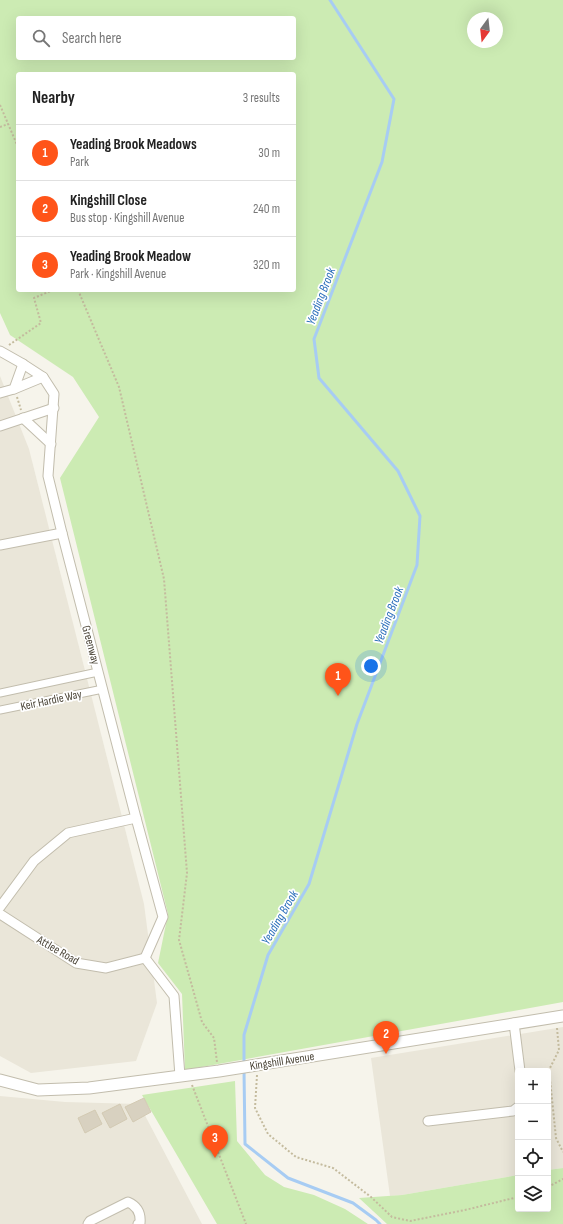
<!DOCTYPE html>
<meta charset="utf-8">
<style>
body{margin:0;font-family:"Sofia Sans Condensed",sans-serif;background:#f6f6f6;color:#222}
.controls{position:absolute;right:12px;bottom:12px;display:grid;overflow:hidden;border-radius:4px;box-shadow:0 4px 16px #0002}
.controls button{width:36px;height:36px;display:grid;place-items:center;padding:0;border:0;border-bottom:1px solid #e0e0e0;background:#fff;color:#222;font:20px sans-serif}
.compass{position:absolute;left:467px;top:12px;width:36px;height:36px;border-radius:50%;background:#fff;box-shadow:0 4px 16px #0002;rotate:195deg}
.you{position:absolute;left:371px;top:666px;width:14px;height:14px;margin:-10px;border:3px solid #fff;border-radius:50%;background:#1a73e8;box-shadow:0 0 0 6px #1a73e833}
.badge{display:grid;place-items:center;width:26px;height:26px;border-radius:50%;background:#ff5419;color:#fff;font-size:13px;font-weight:700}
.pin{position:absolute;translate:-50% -33px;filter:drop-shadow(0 1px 2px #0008)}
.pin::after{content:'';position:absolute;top:21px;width:14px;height:12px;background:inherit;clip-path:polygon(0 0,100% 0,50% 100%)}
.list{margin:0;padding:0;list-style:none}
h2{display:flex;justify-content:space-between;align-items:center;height:52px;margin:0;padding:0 16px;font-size:17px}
h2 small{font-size:13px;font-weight:400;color:#767676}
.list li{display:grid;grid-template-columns:26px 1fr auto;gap:12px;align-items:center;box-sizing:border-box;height:56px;padding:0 16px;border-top:1px solid #e0e0e0}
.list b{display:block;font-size:15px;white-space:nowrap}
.list p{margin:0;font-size:13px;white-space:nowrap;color:#767676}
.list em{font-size:13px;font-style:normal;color:#767676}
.icon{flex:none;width:22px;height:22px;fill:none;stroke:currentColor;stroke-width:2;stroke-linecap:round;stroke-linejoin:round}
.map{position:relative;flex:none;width:563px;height:1224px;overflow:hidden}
.search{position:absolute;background:#fff;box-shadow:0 4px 16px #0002;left:16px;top:16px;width:280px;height:44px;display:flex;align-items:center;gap:10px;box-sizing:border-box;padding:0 14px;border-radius:4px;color:#767676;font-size:15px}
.panel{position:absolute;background:#fff;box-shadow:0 4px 16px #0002;left:16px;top:72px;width:280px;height:220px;border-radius:4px}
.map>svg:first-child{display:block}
</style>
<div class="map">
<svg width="563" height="1224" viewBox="0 0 563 1224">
<rect width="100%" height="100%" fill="#f6f4eb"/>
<g fill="#eae6d9">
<polygon points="0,376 29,449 144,904 157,1003 136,1061 31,1073 0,1056"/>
<polygon points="563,1027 563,1168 548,1170 548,1071 518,1071 518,1175 402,1195 390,1196 371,1058"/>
<polygon points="0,1096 65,1102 139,1104 202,1224 0,1224"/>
</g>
<g fill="#ccebb3" fill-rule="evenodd">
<path d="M0 0H563V1002L185 1070 182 994 158 963 168 914 60 478 99 417 73 377 10 335 0 313ZM18 18H294V58H18ZM473 18H497V42H473ZM18 74H294V290H18Z"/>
<polygon points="235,1081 237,1141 265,1175 284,1187 314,1195 345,1209 368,1224 217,1224 142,1095"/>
<polygon points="563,1168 563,1224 387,1224 359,1198 402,1195 518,1175 518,1209 548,1209 548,1170"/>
</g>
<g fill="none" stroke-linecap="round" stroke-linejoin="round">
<g stroke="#a7ccf3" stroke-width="3">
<polyline points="244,1064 244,1035 268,955 309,884 357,724 417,565 420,516 398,471 319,378 314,339 382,162 394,99 330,0"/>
<polyline points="244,1070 245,1144 288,1178 353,1203 376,1220 380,1224"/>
</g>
</g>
<g fill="#d8d1c0" stroke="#d3cab3">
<polygon points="144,1098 151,1112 133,1122 125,1107"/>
<polygon points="120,1104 127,1119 110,1128 102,1113"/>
<polygon points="95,1110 102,1124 85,1133 78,1118"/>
</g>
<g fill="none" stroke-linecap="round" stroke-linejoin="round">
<g stroke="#c2bdad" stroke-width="9">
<g id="pedestrian">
<polyline points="0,693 98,672"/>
<polyline points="0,710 103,689"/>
</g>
</g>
<g stroke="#c2bdad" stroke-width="11">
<g id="minor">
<polyline points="0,351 23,364 43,377 54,394 48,476 62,533 136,818 163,917 145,958"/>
<polyline points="14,389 43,377"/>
<polyline points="0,393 14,389 23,364"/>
<polyline points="23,418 51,444"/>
<polyline points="0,426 54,408"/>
<polyline points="0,545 62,533"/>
<polyline points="0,907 34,861 68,833 136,818"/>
<polyline points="0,914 76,963 106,968 145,958"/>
<polyline points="145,958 174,996 180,1076"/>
<polyline points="514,1023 520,1071"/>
<polyline points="428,1121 513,1111 518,1107"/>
<path d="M88 1224 90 1221 128 1202C137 1206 141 1213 140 1223L138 1224"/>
</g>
</g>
<g stroke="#c2bdad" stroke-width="13">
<polyline id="tertiary" points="0,1080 38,1090 89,1088 219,1071 563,1016"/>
</g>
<g stroke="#c4bb9e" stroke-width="2" stroke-dasharray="2 2" stroke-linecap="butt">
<polyline points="0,105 18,147"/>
<polyline points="0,127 8,124"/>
<polyline points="78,290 119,387 164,579 187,873 179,940 192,986 202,1022 214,1038 217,1062"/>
<polyline points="9,345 41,323 34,298 53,290"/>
<polyline points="17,397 21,410"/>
<polyline points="557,1028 559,1050 549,1070 556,1138 563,1152"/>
<polyline points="257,1075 255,1108 268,1134 296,1157 333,1168 371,1197 392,1217 410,1221 465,1210 518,1197"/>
<polyline points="192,1085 246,1224"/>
<polyline points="548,1187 563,1179"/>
</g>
<use href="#pedestrian" stroke="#fff" stroke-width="7"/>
<use href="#minor" stroke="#fff" stroke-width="9"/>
<use href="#tertiary" stroke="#fff" stroke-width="11"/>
</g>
<g text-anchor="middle" stroke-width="3.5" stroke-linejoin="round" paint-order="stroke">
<g font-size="12" fill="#4b4538" stroke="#fff">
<text transform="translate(91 645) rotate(75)" y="4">Greenway</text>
<text transform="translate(51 700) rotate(-12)" y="4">Keir Hardie Way</text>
<text transform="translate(58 950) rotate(30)" y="4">Attlee Road</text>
<text transform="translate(282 1061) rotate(-9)" y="4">Kingshill Avenue</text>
</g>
<g font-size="13" font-style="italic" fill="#2d70bb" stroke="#fff">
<text transform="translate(320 296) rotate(-69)" y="5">Yeading Brook</text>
<text transform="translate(388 615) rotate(-69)" y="5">Yeading Brook</text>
<text transform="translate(279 917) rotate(-60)" y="5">Yeading Brook</text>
</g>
</g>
</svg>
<div class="controls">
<button>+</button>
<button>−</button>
<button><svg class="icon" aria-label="locate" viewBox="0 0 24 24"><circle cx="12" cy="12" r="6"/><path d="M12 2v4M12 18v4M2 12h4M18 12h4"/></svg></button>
<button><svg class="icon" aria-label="layers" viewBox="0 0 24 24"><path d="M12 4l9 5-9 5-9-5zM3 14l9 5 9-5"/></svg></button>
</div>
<svg class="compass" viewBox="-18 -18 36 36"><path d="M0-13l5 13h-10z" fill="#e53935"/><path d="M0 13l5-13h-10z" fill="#767676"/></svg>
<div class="you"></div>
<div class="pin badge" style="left:338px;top:696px">1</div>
<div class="pin badge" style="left:386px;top:1054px">2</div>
<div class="pin badge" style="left:215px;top:1158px">3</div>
<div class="search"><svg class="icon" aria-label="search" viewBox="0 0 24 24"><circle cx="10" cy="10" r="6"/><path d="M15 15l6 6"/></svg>Search here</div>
<section class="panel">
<h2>Nearby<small>3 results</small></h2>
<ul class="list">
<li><span class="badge">1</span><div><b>Yeading Brook Meadows</b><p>Park</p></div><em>30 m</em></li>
<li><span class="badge">2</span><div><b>Kingshill Close</b><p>Bus stop · Kingshill Avenue</p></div><em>240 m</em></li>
<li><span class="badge">3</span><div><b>Yeading Brook Meadow</b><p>Park · Kingshill Avenue</p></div><em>320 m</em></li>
</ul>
</section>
</div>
